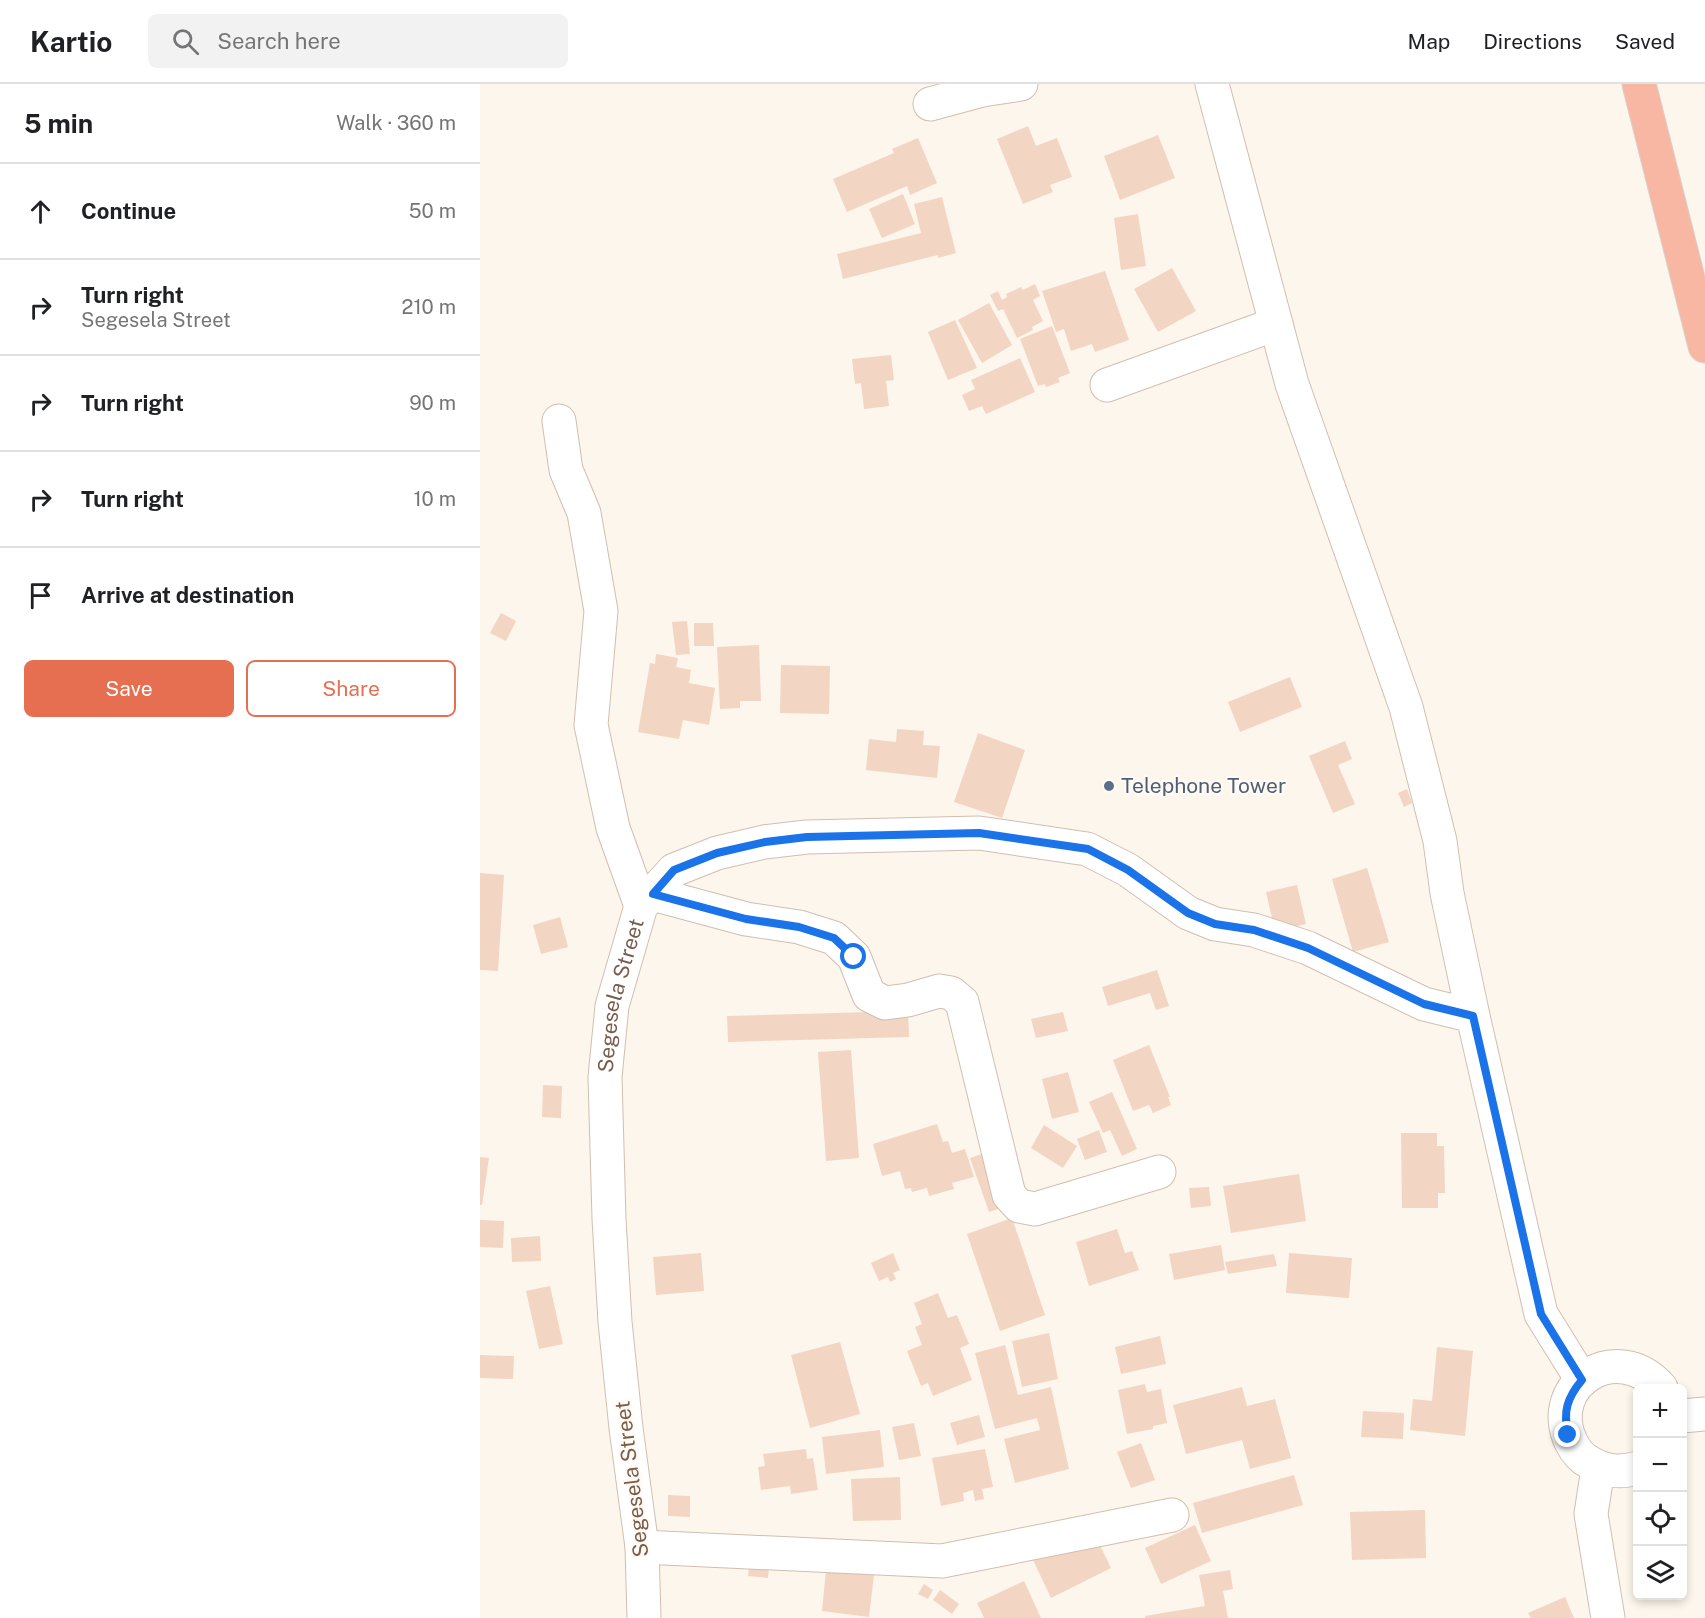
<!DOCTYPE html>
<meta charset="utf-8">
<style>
body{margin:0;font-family:"Public Sans",sans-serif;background:#f2f2f2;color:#202124}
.controls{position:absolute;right:18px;bottom:18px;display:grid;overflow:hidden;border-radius:9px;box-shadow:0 3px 9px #0003}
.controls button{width:54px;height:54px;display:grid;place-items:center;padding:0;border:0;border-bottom:2px solid #e0e0e0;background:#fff;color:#202124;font:30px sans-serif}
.stop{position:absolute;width:18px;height:18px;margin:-14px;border:4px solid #1a73e8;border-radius:50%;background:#fff}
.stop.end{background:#1a73e8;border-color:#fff;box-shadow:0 2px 6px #0008}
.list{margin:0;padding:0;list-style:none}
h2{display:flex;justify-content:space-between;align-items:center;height:78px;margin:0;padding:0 24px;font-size:26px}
h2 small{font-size:20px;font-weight:400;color:#757577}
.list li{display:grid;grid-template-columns:39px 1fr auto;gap:18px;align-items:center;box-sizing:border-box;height:96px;padding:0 24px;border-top:2px solid #e0e0e0}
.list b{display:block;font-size:22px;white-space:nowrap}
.list p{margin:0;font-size:20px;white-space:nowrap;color:#757577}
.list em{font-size:20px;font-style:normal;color:#757577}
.actions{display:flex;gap:12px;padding:18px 24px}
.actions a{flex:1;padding:14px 0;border:2px solid #e76f51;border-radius:9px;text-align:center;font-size:21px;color:#e76f51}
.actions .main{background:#e76f51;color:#fff}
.icon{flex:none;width:33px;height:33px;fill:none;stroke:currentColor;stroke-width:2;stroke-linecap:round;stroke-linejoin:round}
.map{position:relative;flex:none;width:1225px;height:1534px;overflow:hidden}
header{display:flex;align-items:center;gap:36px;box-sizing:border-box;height:84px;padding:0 30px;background:#fff;border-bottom:2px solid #e0e0e0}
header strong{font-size:28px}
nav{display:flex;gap:33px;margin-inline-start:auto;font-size:21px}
.search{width:420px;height:54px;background:#f2f2f2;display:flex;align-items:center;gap:15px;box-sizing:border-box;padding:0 21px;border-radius:9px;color:#757577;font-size:22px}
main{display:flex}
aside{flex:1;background:#fff}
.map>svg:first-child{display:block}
</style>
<header>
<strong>Kartio</strong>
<div class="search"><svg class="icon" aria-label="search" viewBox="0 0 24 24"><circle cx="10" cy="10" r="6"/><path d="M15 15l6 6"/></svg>Search here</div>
<nav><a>Map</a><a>Directions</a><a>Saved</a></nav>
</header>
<main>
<aside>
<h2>5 min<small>Walk · 360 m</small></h2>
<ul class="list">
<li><svg class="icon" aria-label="ahead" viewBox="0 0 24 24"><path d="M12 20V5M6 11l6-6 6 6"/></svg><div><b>Continue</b></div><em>50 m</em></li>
<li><svg class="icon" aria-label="right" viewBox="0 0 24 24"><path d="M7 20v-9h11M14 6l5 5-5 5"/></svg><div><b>Turn right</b><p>Segesela Street</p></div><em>210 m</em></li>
<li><svg class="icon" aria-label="right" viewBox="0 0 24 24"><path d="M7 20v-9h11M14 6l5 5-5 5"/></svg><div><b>Turn right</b></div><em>90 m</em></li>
<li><svg class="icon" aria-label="right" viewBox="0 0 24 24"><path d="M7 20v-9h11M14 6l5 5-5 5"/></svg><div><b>Turn right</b></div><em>10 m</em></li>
<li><svg class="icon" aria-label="arrive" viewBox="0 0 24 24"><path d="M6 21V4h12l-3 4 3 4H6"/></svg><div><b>Arrive at destination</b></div></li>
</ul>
<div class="actions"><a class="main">Save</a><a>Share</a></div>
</aside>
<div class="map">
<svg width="1225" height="1534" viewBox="0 0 1225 1534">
<rect width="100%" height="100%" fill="#fdf6ec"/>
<g fill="#f3d5c3">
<polygon points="548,42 556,62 577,54 592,93 570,101 573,108 543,120 517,55"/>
<polygon points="678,51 695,94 640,116 624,72"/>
<polygon points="438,54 457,99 430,111 427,102 367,128 353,95 414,69 412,65"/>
<polygon points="423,110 435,140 402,154 389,125"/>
<polygon points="462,113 476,169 458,174 458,171 363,195 357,170 441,149 434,120"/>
<polygon points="658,130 666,182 641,186 634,134"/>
<polygon points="692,184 716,227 678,248 654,205"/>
<polygon points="625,187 649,256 615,268 612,260 591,267 584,245 576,248 562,207"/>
<polygon points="555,200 560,212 553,216 563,237 552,243 553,246 537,254 523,225 518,227 510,211 518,207 522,216 527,213 526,210 541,203 543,206"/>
<polygon points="509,219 532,261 502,279 478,236"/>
<polygon points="475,236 497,284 468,296 448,248"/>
<polygon points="572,242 590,289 578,294 580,298 566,303 565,300 558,302 540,255"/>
<polygon points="411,271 414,296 406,297 409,322 384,325 381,299 375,300 372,275"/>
<polygon points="540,274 555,308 506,330 502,322 489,327 482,311 495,305 491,296"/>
<polygon points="21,529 36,537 26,557 10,549"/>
<polygon points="207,537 210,570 196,571 192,538"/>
<polygon points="214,539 233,539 234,562 214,562"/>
<polygon points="279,561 281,617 260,617 260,624 240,625 237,563"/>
<polygon points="176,570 198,574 196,583 211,586 209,599 235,604 229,641 203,636 199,655 158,648 170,579 175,580"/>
<polygon points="301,581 350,582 349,630 300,629"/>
<polygon points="810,593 822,623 760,648 748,618"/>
<polygon points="417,645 444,647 443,661 460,662 457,694 386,686 389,655 416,658"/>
<polygon points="498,649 545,666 522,734 474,718"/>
<polygon points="865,657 872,675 858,681 875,720 853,729 829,672"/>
<polygon points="927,705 932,719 924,723 918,709"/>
<polygon points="887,784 909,858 873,868 852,795"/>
<polygon points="0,789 24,791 18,887 0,886"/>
<polygon points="817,801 826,840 795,847 786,808"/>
<polygon points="80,833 88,863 61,870 53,841"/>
<polygon points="677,886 689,922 676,926 670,909 628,922 622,903"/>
<polygon points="428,927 429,953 248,958 247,932"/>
<polygon points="583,928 588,947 556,954 551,935"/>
<polygon points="669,961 690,1013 688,1013 691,1021 673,1029 669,1021 653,1027 633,976"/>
<polygon points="371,966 379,1074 346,1077 338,968"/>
<polygon points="588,988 599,1028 572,1035 562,995"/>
<polygon points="63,1001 82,1002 81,1034 62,1033"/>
<polygon points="632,1008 657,1065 642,1072 630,1046 623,1049 609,1018"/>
<polygon points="457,1040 463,1058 468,1057 472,1069 485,1065 494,1093 472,1099 474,1105 449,1112 447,1104 432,1108 431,1104 425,1105 420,1087 402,1092 393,1060"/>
<polygon points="564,1041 597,1062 583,1084 551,1064"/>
<polygon points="619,1046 627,1068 605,1076 597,1055"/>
<polygon points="921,1049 957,1049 957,1062 964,1062 965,1109 958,1109 958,1124 922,1124"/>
<polygon points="511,1067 530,1121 509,1128 490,1074"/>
<polygon points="0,1073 9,1074 2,1121 0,1121"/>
<polygon points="819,1090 826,1137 751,1149 743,1102"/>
<polygon points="729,1103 731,1122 711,1124 709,1104"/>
<polygon points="532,1134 565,1231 520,1247 487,1150"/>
<polygon points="0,1136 24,1137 23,1164 0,1163"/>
<polygon points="637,1145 645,1169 652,1167 659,1186 609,1202 596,1158"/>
<polygon points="60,1152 61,1177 32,1178 31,1154"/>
<polygon points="741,1161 745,1186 694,1196 689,1170"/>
<polygon points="221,1169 224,1207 176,1211 173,1173"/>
<polygon points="413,1169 420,1186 413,1189 416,1195 410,1198 408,1193 399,1197 391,1179"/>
<polygon points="809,1169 872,1174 869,1214 806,1209"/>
<polygon points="794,1170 797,1182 748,1190 745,1178"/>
<polygon points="70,1202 83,1260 59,1265 46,1207"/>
<polygon points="458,1209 468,1234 477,1231 489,1260 480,1264 492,1296 453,1312 448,1299 441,1302 427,1267 442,1261 435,1243 442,1240 434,1219"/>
<polygon points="569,1249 578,1295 542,1303 532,1257"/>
<polygon points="680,1252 686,1280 641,1290 635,1263"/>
<polygon points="360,1258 380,1330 330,1344 311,1271"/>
<polygon points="525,1261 538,1311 571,1303 589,1385 535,1399 524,1355 560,1346 557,1334 515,1345 495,1269"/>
<polygon points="957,1263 993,1267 985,1352 930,1346 933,1315 952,1317"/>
<polygon points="0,1271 34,1272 33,1295 0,1294"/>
<polygon points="665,1300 667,1308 681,1305 687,1339 673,1342 673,1345 647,1350 638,1306"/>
<polygon points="762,1303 767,1322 795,1315 811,1374 770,1385 762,1356 706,1370 693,1321"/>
<polygon points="883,1327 924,1329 923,1355 881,1353"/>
<polygon points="499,1331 505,1353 477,1361 470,1339"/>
<polygon points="434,1339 441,1372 419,1376 412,1343"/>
<polygon points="400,1346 404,1383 346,1390 342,1353"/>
<polygon points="661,1359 675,1396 651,1404 637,1368"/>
<polygon points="326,1365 327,1375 333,1374 338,1406 311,1410 310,1402 281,1406 278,1383 285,1382 283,1370"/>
<polygon points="505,1365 513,1403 502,1405 504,1415 495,1417 493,1406 483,1409 484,1417 461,1422 452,1374"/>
<polygon points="814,1391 823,1421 722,1449 713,1419"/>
<polygon points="420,1393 421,1436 373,1437 371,1395"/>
<polygon points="188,1411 210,1412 210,1433 188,1432"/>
<polygon points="945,1426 946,1474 872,1476 870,1428"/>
<polygon points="715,1441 731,1477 681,1500 665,1464"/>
<polygon points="613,1447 631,1484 571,1514 553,1476"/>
<polygon points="270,1470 290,1471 288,1494 268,1492"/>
<polygon points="347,1476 395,1482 389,1533 342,1527"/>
<polygon points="750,1486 753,1505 743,1507 748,1534 665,1534 665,1532 725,1522 719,1491"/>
<polygon points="544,1497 561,1534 504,1534 497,1519"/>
<polygon points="444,1500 453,1506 448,1515 438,1510"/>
<polygon points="460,1506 479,1520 472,1530 453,1516"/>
<polygon points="1085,1513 1094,1534 1051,1534 1048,1529"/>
</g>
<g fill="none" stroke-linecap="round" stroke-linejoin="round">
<g stroke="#d1beb0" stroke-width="35">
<g id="street">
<polyline points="732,0 812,300 926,623 960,757 967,809 993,932 1061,1230 1102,1296"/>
<polyline points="450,20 502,6 541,0"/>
<polyline points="627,301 796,240"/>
<polyline points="79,337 86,386 104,429 121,527 111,641 133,744 161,822"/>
<polyline points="173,810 266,835 319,843 354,854 374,873 389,911 405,919 428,916 459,907 471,909 482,918 529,1111 539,1122 555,1125 679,1088"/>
<polyline points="1202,1332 1225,1330"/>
<polyline points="1118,1384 1111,1430 1128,1534"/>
<path d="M1158 1384C1140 1389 1125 1388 1109 1378 1101 1374 1095 1366 1091 1358 1064 1300 1137 1254 1181 1304"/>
<polyline points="162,1463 462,1477 692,1431"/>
<path id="s1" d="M164 1534 162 1463 146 1344 135 1238 129 1135 125 993 132 922 161 822 194 786 237 769 284 758 327 753 499 749 607 765 648 786 708 829 735 840 774 846 828 864 944 920 993 932"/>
</g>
</g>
<g stroke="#dad1cd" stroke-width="35">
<polyline id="highway" points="1159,0 1225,262"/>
</g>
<use href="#street" stroke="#fff" stroke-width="33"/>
<use href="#highway" stroke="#f7b7a3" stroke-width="33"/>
</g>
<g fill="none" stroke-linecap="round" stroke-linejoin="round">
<path stroke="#1a73e8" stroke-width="8" d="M374 873 354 854 319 843 266 835 173 810 194 786 237 769 285 758 327 753 499 749 608 765 648 786 708 829 735 840 774 846 828 864 944 920 993 932 1061 1230 1102 1296C1087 1314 1083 1327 1088 1351"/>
</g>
<circle fill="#5c6f8a" stroke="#fffaf3" stroke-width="2" cx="629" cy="702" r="6"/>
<g text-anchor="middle" stroke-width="4.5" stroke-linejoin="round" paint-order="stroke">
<g font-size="21" fill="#4e5e75" stroke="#fffaf3" text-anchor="start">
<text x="641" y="709">Telephone Tower</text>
</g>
<g font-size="21" fill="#7a5c4d" stroke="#fffaf3">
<text dy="7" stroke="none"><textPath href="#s1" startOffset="626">Segesela Street</textPath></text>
<text transform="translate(152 1395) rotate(-97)" y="7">Segesela Street</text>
</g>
</g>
</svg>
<div class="controls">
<button>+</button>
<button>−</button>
<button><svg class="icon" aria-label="locate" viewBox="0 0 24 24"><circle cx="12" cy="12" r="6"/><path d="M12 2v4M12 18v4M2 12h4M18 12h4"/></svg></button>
<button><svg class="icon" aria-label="layers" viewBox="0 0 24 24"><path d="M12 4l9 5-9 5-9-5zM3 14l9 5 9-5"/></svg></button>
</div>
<div class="stop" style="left:374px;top:873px"></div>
<div class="stop end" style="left:1088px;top:1351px"></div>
</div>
</main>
